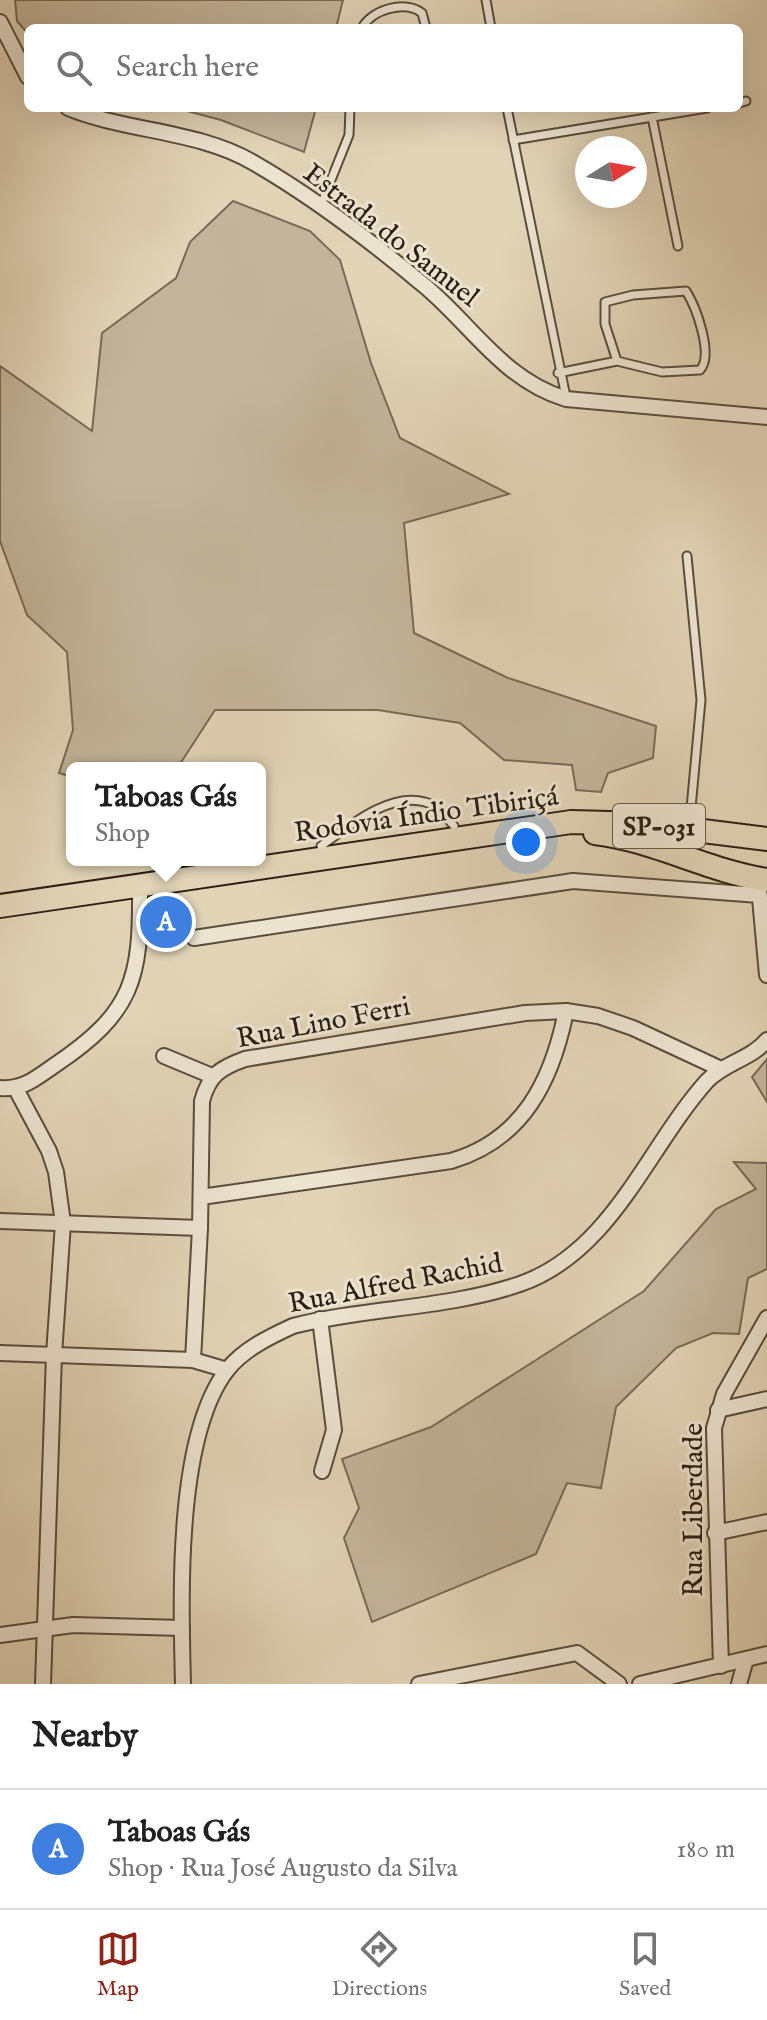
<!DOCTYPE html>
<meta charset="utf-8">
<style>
body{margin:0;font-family:"IM FELL English",serif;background:#f2f2f2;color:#202124}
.compass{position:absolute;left:575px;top:136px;width:72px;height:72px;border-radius:50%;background:#fff;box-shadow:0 8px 32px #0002;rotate:79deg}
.you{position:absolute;left:526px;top:842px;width:28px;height:28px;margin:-20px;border:6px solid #fff;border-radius:50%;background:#1a73e8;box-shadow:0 0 0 12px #1a73e833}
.badge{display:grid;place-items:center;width:52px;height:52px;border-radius:50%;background:#8f2418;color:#fff;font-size:26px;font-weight:700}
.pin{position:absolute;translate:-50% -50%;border:4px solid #fff;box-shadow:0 2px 8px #0006}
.popup{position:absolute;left:66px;top:762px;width:200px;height:104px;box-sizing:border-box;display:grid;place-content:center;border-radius:12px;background:#fff;filter:drop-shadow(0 2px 6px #0005);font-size:26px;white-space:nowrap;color:#757577}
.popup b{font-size:30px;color:#202124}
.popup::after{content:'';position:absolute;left:50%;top:100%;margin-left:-16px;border:16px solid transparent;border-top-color:#fff}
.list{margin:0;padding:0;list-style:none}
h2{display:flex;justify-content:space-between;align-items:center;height:104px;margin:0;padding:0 32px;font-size:34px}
h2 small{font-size:26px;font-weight:400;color:#757577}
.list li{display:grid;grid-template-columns:52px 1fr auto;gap:24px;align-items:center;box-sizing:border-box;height:120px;padding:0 32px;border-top:2px solid #e0e0e0}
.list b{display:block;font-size:30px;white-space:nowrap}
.list p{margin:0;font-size:26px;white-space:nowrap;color:#757577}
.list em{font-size:26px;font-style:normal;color:#757577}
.icon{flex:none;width:44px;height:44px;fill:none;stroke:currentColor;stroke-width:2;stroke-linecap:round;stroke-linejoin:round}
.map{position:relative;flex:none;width:767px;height:1684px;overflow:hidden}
.search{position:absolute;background:#fff;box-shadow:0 8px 32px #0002;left:24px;right:24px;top:24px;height:88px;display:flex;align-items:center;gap:20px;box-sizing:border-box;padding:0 28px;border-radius:12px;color:#757577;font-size:30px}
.sheet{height:224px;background:#fff}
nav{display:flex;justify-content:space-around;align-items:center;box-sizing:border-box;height:112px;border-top:2px solid #e0e0e0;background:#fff;font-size:22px;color:#757577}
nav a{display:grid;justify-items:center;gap:4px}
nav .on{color:#8f2418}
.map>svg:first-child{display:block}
</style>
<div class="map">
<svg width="767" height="1684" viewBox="0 0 767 1684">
<rect width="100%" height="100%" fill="#e2d4b7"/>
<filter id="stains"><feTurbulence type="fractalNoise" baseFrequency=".0025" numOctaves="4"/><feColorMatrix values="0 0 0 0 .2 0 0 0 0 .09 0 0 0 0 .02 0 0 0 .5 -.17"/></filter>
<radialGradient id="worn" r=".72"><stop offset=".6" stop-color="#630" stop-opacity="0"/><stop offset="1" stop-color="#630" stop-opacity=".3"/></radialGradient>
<g fill="#c3b59b" stroke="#786a57" stroke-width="2">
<polygon points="15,0 343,0 336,28 28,28 28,34 17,21"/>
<polygon points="176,108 316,108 304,152 221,120"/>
<polygon points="233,201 310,231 340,260 371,363 400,438 509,494 404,523 414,633 508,678 656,726 653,758 608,773 601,792 576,790 572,765 504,760 460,723 378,710 215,710 178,767 72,768 72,777 59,773 73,730 67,652 27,615 0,541 0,366 92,431 102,333 176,278 190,242"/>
<polygon points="767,1059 767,1102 752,1077"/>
<polygon points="734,1162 767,1163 767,1269 748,1278 739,1334 713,1333 676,1348 616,1407 601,1488 567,1483 536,1554 372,1622 344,1538 359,1508 342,1459 431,1427 644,1291 716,1209 756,1189"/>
</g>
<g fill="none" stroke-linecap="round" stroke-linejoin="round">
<g stroke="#5a4d3c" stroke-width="11">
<g id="service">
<polyline points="486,0 491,28"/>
<path d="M362 28C372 9 406 0 422 13L426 28"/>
<polyline points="739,103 746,101"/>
<polyline points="507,108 566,397"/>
<polyline points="652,117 678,246"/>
<polyline points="513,140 707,108"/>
<polyline points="321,205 349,135 350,108"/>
<path d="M558 373 617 361 662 372 700 370C714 355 696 307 686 291L633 295 605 302V324L617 361"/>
<polyline points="687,556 701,700 690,819"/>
<path d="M321 846C348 827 389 792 425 802 437 805 446 817 454 826"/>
</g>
</g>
<g stroke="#5a4d3c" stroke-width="18">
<g id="minor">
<polyline points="0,22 28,77"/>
<path d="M68 108C127 132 198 130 254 163 315 198 372 242 426 287 474 328 504 380 566 399L767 417"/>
<polyline points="759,887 767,975"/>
<polyline points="194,938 573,881 759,895"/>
<polyline points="164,1056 212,1076"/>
<path d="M0 1088C23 1090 36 1078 55 1065 134 1012 141 978 140 887"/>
<polyline points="16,1089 49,1151 56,1172 63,1223 54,1355 43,1684"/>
<path d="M201 1197 451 1161C523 1140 552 1081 566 1011"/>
<polyline points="0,1221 200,1228"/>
<polyline points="320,1319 334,1430 322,1471"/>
<polyline points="0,1353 193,1360 227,1370"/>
<path d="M193 1360 200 1228 202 1101C209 1075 220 1068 245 1059L525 1013 566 1011 598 1016 633 1028 721 1069"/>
<polyline points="718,1410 767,1399"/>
<polyline points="715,1533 767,1522"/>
<polyline points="0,1635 73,1625 182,1628"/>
<polyline points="721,1666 714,1428 724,1394 767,1318"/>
<path d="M183 1684C181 1600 175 1438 227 1370 244 1349 269 1337 293 1326 367 1307 447 1309 520 1284 612 1252 647 1148 707 1081 724 1063 751 1059 767 1040"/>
<polyline points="419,1684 577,1653 619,1684"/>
<polyline points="640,1684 767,1654"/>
<polyline points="739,1684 746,1659"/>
</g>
</g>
<g stroke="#2c2013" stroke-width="26">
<g id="trunk">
<path d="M595 833C655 840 707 871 767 880"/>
<polyline points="0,906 571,822 647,824 767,839"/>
</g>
</g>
<use href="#service" stroke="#ece3d0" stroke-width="7"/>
<use href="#minor" stroke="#ece3d0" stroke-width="14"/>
<use href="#trunk" stroke="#e2d4b7" stroke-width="22"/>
</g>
<g text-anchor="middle" stroke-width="6" stroke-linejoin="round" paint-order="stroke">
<rect fill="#ece3d0" stroke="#665a4c" stroke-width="2" x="613" y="804" width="92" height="44" rx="6"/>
<g font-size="26" font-weight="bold" fill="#2c2013">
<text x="659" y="835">SP-031</text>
</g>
<g font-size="28" fill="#2c2013" stroke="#ece3d0">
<text transform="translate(392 234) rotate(38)" y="10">Estrada do Samuel</text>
<text transform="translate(426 813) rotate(-8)" y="10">Rodovia Índio Tibiriçá</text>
<text transform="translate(323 1021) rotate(-11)" y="10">Rua Lino Ferri</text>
<text transform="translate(395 1282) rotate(-11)" y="10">Rua Alfred Rachid</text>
<text transform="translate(692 1510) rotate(-90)" y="10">Rua Liberdade</text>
</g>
</g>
<rect width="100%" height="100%" filter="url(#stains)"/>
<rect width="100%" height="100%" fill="url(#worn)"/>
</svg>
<svg class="compass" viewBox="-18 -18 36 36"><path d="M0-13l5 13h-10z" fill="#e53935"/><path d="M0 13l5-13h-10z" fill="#757577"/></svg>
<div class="you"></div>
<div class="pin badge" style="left:166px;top:922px;background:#3f7fe0">A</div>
<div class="popup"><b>Taboas Gás</b>Shop</div>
<div class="search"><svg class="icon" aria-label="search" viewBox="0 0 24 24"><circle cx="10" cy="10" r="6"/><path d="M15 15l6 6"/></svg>Search here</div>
</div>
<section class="sheet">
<h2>Nearby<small></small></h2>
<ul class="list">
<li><span class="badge" style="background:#3f7fe0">A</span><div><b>Taboas Gás</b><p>Shop · Rua José Augusto da Silva</p></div><em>180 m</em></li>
</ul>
</section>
<nav>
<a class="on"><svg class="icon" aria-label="map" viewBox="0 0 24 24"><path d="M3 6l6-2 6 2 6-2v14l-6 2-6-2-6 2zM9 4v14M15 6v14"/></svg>Map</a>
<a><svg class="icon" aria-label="directions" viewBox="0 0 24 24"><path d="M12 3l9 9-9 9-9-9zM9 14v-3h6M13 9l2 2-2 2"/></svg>Directions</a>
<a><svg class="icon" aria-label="saved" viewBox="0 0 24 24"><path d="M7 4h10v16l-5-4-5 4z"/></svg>Saved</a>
</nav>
